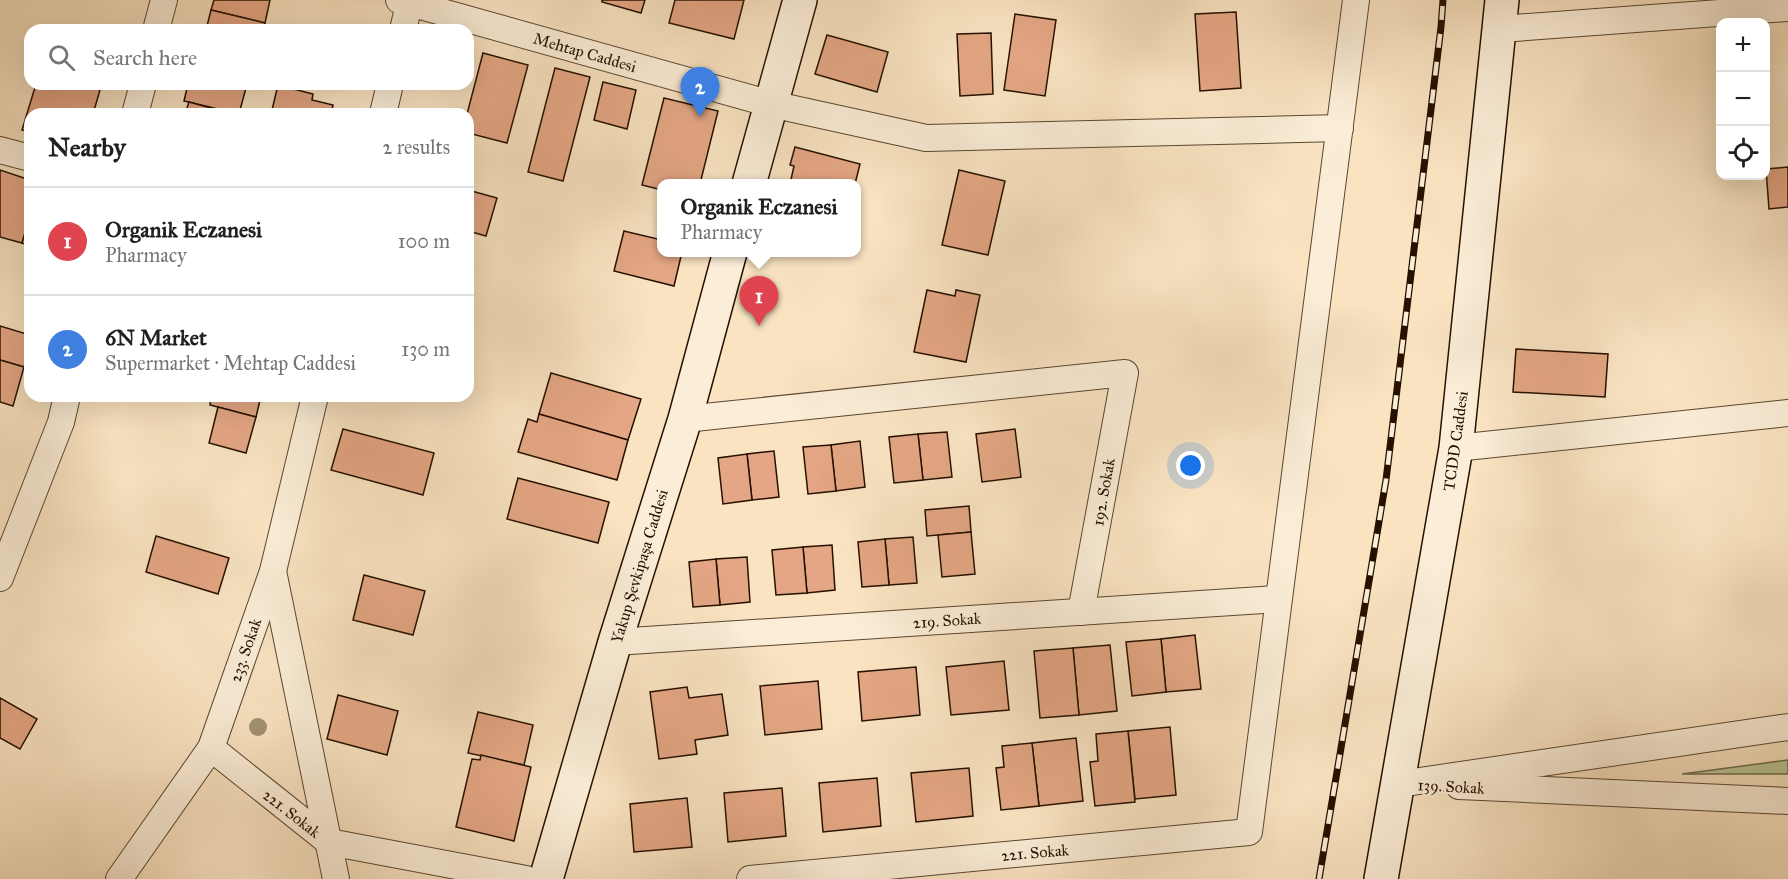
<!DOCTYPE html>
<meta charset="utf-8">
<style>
body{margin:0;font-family:"IM FELL Great Primer",serif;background:#f2f2f2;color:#202124}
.controls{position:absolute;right:18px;top:18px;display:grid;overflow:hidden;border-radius:12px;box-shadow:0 6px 24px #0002}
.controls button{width:54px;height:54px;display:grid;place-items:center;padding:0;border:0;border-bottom:2px solid #e0e0e0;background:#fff;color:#202124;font:30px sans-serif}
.you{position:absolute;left:1191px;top:466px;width:21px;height:21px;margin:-15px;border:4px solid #fff;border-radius:50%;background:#1a73e8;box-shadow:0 0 0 9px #1a73e833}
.badge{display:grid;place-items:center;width:39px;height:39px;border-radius:50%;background:#b45309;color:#fff;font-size:20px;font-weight:700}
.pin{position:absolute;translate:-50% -50px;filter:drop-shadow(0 2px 3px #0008)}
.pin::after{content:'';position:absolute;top:32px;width:21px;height:18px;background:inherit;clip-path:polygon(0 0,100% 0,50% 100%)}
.popup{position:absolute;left:657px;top:179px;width:204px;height:78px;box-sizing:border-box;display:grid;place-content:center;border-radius:12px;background:#fff;filter:drop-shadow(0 2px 4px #0005);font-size:20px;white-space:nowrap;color:#757577}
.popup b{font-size:22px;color:#202124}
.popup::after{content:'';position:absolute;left:50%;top:100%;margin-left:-12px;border:12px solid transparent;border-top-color:#fff}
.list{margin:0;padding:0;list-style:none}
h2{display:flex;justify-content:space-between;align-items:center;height:78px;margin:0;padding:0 24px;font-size:26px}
h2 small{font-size:20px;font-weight:400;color:#757577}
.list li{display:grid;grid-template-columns:39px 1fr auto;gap:18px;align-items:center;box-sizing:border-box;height:108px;padding:0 24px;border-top:2px solid #e0e0e0}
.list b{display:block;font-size:22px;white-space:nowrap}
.list p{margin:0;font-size:20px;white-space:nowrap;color:#757577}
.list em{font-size:20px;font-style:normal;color:#757577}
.icon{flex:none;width:33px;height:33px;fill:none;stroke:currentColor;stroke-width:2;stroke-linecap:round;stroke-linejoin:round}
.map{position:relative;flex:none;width:1788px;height:879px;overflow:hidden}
.search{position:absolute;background:#fff;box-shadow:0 6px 24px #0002;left:24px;top:24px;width:450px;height:66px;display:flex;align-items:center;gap:15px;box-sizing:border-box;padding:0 21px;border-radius:18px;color:#757577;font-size:22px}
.panel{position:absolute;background:#fff;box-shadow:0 6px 24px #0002;left:24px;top:108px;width:450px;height:294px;border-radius:18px}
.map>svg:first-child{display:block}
</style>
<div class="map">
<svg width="1788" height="879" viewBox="0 0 1788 879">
<rect width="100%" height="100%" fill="#f9e3c1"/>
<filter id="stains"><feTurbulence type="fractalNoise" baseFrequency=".00333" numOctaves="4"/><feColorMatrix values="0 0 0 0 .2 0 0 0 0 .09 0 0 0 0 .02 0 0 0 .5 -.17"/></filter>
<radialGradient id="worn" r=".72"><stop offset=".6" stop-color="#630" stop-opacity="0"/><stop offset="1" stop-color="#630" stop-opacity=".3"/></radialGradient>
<polygon fill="#b9c496" stroke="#6f6a4b" stroke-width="1.5" points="1788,760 1788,774 1682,774"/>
<g fill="#e4a684" stroke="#251100" stroke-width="1.5">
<polygon points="214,0 270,0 265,23 211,10"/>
<polygon points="602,0 645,0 641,13 602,2"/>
<polygon points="675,0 744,0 734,39 669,23"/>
<polygon points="211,10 265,23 263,30 206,30"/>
<polygon points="1236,12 1241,88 1200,91 1195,14"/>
<polygon points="1015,14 1056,20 1045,96 1004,90"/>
<polygon points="991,33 993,94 960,96 957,34"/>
<polygon points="827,35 888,52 877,92 815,74"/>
<polygon points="483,53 528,65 507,143 468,133 467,114"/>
<polygon points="555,68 590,77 563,181 528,172"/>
<polygon points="603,82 636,90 627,129 594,120"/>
<polygon points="36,84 80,84 100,90 93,114 30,114 30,132 22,130"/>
<polygon points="188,84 247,84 239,114 184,101"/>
<polygon points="278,85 313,94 312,100 333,105 331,114 271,114"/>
<polygon points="664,98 718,111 700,184 662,184 662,190 642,185"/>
<polygon points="189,102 233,114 185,114"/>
<polygon points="795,147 860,164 855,184 790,184 794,166 790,165"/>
<polygon points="1788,167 1788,207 1769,209 1766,169"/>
<polygon points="0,170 30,180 30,217 22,243 0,237"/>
<polygon points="959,170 1005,181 988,255 942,245"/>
<polygon points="468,190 497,198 486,236 468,231"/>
<polygon points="30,217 30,246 22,243"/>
<polygon points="624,231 662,240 662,252 682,252 674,286 614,271"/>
<polygon points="927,290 955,296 956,290 980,295 966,362 914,352"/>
<polygon points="0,326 30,335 30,349 24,367 0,360"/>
<polygon points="1516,349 1608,354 1605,397 1513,392"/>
<polygon points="0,360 24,367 13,406 0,402"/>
<polygon points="551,373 641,399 628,440 539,414"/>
<polygon points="211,396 261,396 256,417 210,405"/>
<polygon points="218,407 256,417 246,453 209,443"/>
<polygon points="539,414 628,440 617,480 518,452 528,419 537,422"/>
<polygon points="343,429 434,453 423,495 331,470"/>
<polygon points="1015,429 1021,477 982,482 976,434"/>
<polygon points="947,432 952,477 923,480 918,434"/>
<polygon points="918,434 923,480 894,483 889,437"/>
<polygon points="860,441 865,487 836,491 831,445"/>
<polygon points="831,445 836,491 808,494 803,447"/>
<polygon points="774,451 779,497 752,500 747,454"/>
<polygon points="747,454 752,500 723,504 718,458"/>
<polygon points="518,478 609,502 598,543 507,519"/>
<polygon points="969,506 971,532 927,536 925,510"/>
<polygon points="971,532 975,574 942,577 938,535"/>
<polygon points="156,536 229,558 218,594 146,572"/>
<polygon points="913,537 917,583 889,585 885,539"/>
<polygon points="885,539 889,585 862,587 858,542"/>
<polygon points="832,545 835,590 807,593 803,547"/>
<polygon points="803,547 807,593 776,595 772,550"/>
<polygon points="747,557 750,602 720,605 716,559"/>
<polygon points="716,559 720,605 693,607 689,562"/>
<polygon points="364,575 425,591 413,635 353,620"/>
<polygon points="1195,635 1201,689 1166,692 1161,639"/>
<polygon points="1161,639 1166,692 1132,696 1126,642"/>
<polygon points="1110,645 1117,711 1079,715 1073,648"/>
<polygon points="1073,648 1079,715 1040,718 1034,651"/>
<polygon points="1004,661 1009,710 951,715 946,667"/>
<polygon points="916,667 920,715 862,721 858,672"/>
<polygon points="818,681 822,729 765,735 760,686"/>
<polygon points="687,687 689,698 722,694 728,735 695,740 697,754 659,759 650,692"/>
<polygon points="338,695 398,711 387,755 327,739"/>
<polygon points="0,698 37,719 20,749 0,738"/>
<polygon points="478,712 533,725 524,765 468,753"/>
<polygon points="1170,727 1176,795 1135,799 1128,731"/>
<polygon points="1128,731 1135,802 1095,806 1090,762 1098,761 1096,734"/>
<polygon points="1076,738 1083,801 1039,806 1032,743"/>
<polygon points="1032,743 1039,806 1001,810 996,768 1004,767 1002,746"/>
<polygon points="481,755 531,767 514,841 456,827 472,759 480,760"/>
<polygon points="969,768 973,816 916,822 911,773"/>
<polygon points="877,778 881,826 823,832 819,783"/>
<polygon points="782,788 786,836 728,842 724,793"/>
<polygon points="687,798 692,847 634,852 630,804"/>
</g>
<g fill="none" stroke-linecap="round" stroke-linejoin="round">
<g stroke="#5a4630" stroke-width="28">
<g id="street">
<polyline points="399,0 771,104 926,138 1340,128"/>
<polyline points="1500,29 1788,8"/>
<polyline points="156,30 164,0"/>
<polyline points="403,30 410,0"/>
<polyline points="135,114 143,84"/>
<polyline points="383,114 390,84"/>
<polyline points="0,150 30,158"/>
<polyline points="685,419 1125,373 1081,612"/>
<polyline points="1456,448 1788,413"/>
<polyline points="273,571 336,879"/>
<polyline points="0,578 61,422 67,396"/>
<polyline points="615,642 1278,599"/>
<polyline points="211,748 329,842 526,879"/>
<polyline points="1399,784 1788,727"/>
<polyline points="1459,786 1788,801"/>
<polyline points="119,879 211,748 273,571 315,396"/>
<polyline points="750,879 1249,832 1356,0"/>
</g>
</g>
<g stroke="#251100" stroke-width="36">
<g id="secondary">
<polyline points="749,184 800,0"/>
<polyline points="546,879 615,642 685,419 730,252"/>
<polyline points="1381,879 1456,448 1502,0"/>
</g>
</g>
<use href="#street" stroke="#fbedd7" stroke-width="26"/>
<use href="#secondary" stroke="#fbedd7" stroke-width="33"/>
<g stroke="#251100" stroke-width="7">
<polyline id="rail" points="1319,879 1386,480 1441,27 1443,0"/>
</g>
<use href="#rail" stroke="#fbedd7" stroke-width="4.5" stroke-dasharray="14" stroke-linecap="butt"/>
</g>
<circle fill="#a19273" cx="258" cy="727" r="9"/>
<g text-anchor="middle" stroke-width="4.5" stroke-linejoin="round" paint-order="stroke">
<g font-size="16" fill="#251100" stroke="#fbedd7">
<text transform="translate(585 52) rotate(16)" y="6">Mehtap Caddesi</text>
<text transform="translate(1455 441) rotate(-82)" y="6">TCDD Caddesi</text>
<text transform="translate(1103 492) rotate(-80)" y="6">192. Sokak</text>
<text transform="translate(639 566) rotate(-73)" y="6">Yakup Şevkipaşa Caddesi</text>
<text transform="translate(947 620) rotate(-4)" y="6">219. Sokak</text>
<text transform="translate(245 650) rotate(-71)" y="6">233. Sokak</text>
<text transform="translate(1451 786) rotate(3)" y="6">139. Sokak</text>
<text transform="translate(292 813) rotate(38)" y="6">221. Sokak</text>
<text transform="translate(1035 852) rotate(-5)" y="6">221. Sokak</text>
</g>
</g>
<rect width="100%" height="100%" filter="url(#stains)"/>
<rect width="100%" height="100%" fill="url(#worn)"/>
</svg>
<div class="controls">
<button>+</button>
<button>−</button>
<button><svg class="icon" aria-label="locate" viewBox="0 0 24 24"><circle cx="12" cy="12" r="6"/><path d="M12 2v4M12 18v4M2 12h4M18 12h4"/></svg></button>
</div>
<div class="you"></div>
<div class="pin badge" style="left:759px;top:326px;background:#e0444e">1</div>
<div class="popup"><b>Organik Eczanesi</b>Pharmacy</div>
<div class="pin badge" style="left:700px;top:117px;background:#3f7fe0">2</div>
<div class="search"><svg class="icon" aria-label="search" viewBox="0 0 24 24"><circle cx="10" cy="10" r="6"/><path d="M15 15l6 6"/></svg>Search here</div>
<section class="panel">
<h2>Nearby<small>2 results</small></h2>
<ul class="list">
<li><span class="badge" style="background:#e0444e">1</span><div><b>Organik Eczanesi</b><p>Pharmacy</p></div><em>100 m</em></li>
<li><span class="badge" style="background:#3f7fe0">2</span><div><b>6N Market</b><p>Supermarket · Mehtap Caddesi</p></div><em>130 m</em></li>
</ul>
</section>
</div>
